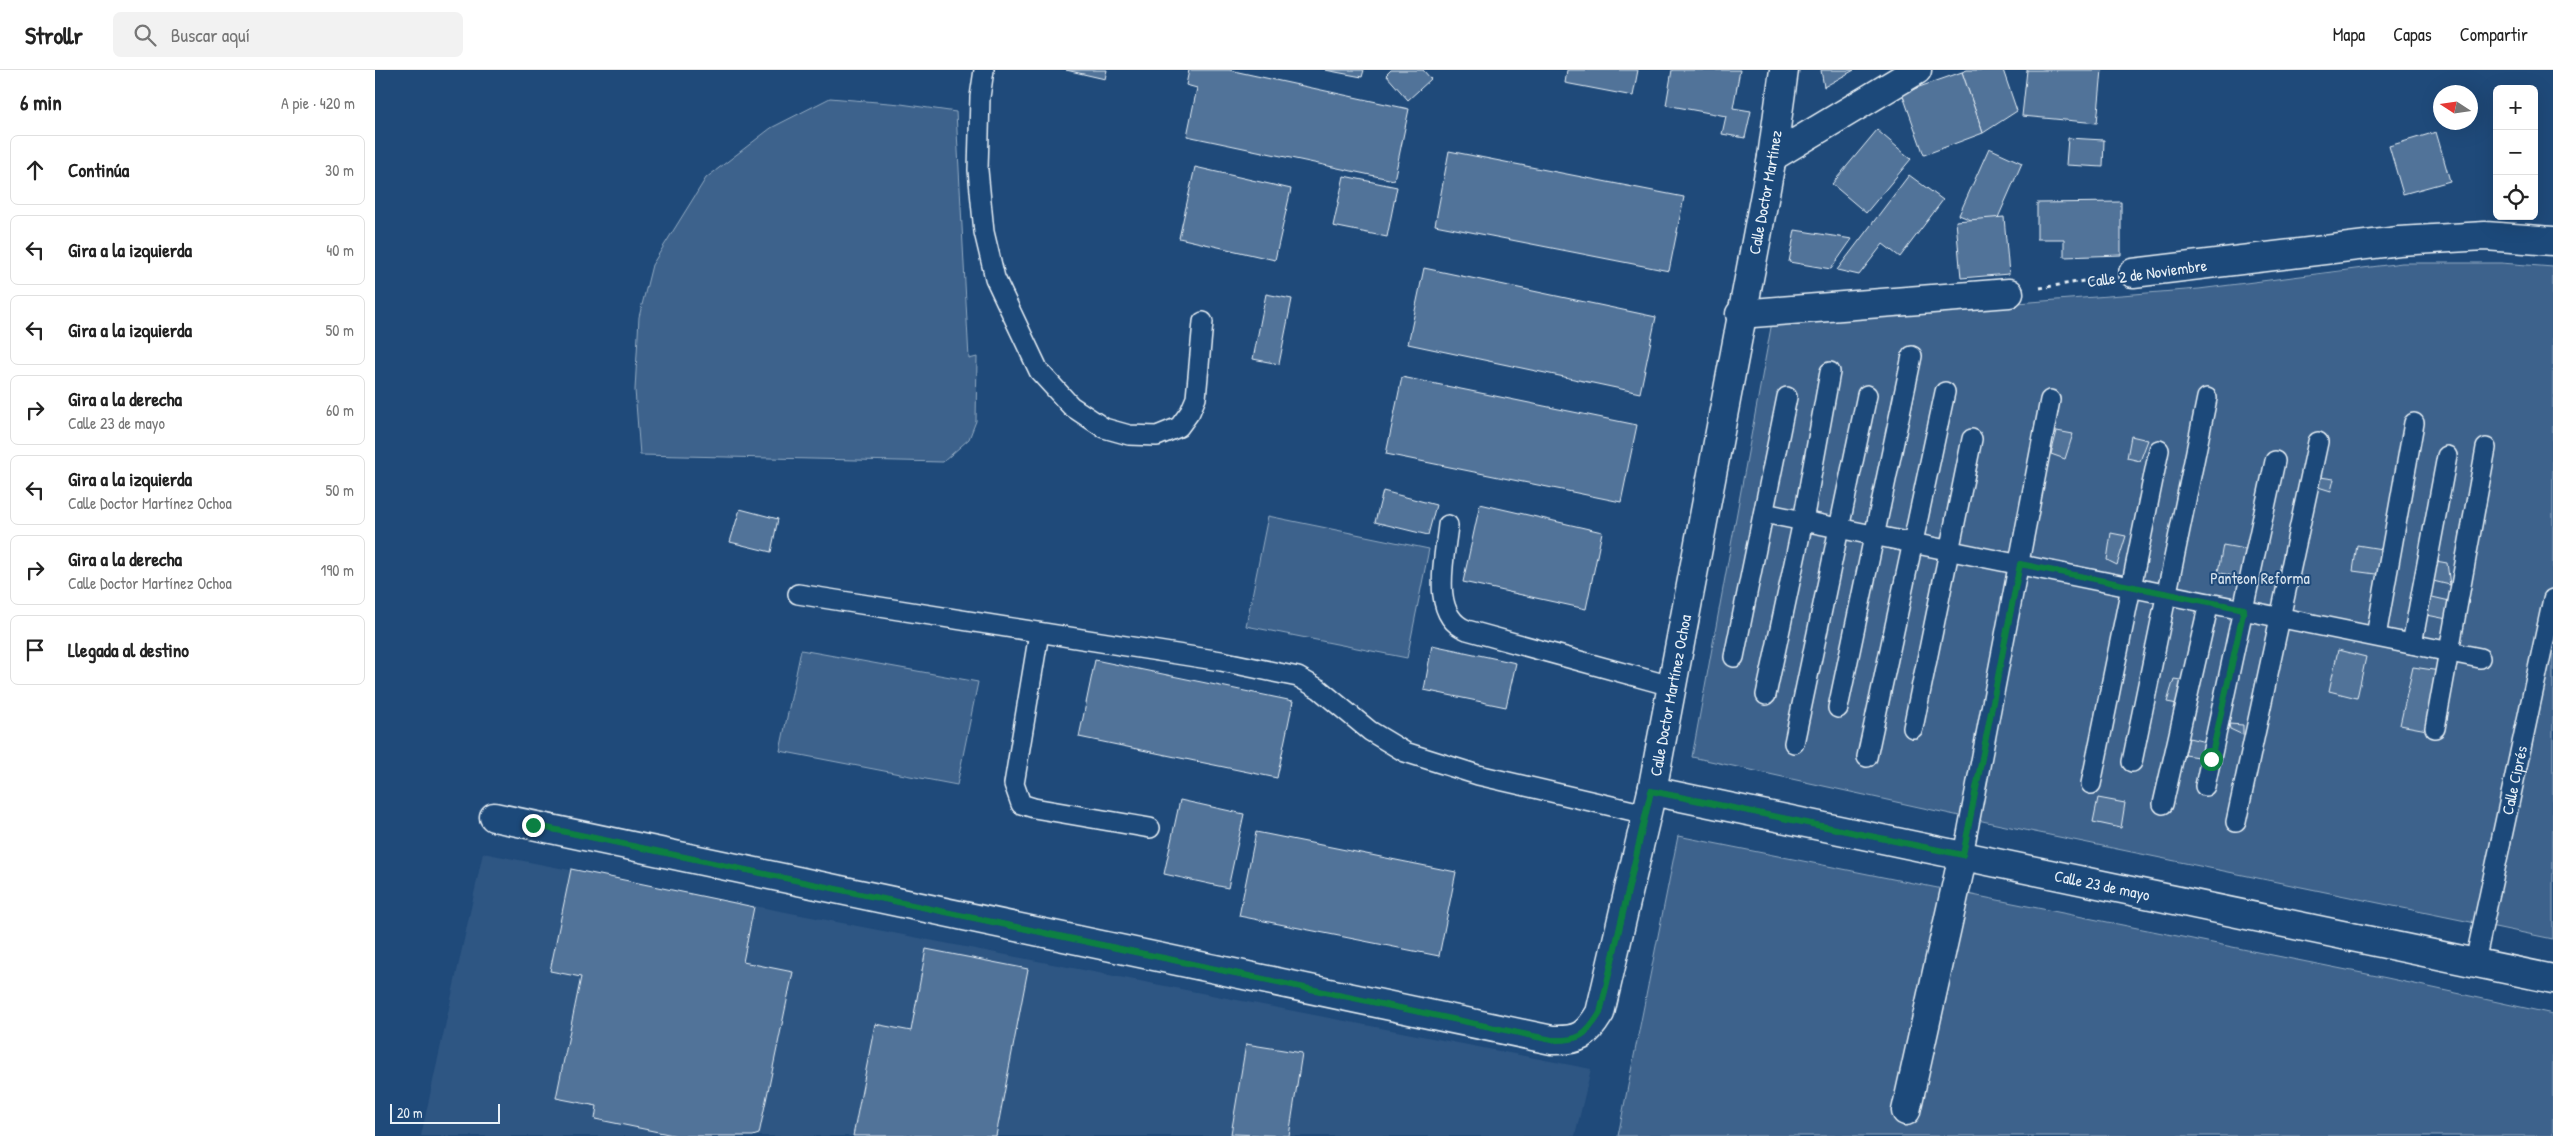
<!DOCTYPE html>
<html lang="es">
<meta charset="utf-8">
<style>
body{margin:0;font-family:"Patrick Hand",sans-serif;background:#f2f2f2;color:#222}
.controls{position:absolute;right:15px;top:15px;display:grid;overflow:hidden;border-radius:8px;box-shadow:0 5px 20px #0002}
.controls button{width:45px;height:45px;display:grid;place-items:center;padding:0;border:0;border-bottom:1px solid #e0e0e0;background:#fff;color:#222;font:25px sans-serif}
.compass{position:absolute;left:2058px;top:15px;width:45px;height:45px;border-radius:50%;background:#fff;box-shadow:0 5px 20px #0002;rotate:282deg}
.scale{position:absolute;left:15px;bottom:12px;width:110px;box-sizing:border-box;padding-left:5px;border:2px solid #e8f1f8;border-top:0;font-size:14px;line-height:18px;white-space:nowrap;color:#e8f1f8;-webkit-text-stroke:4px #1f4a7a;paint-order:stroke}
.stop{position:absolute;width:15px;height:15px;margin:-11px;border:4px solid #0b8043;border-radius:50%;background:#fff}
.stop.end{background:#0b8043;border-color:#fff;box-shadow:0 1px 5px #0008}
.list{margin:0;padding:0;list-style:none}
h2{display:flex;justify-content:space-between;align-items:center;height:65px;margin:0;padding:0 20px;font-size:21px}
h2 small{font-size:16px;font-weight:400;color:#767676}
.list li{display:grid;grid-template-columns:32px 1fr auto;gap:15px;align-items:center;box-sizing:border-box;height:70px;margin:0 10px 10px;padding:0 10px;border:1px solid #e0e0e0;border-radius:8px}
.list b{display:block;font-size:19px;white-space:nowrap}
.list p{margin:0;font-size:16px;white-space:nowrap;color:#767676}
.list em{font-size:16px;font-style:normal;color:#767676}
.icon{flex:none;width:28px;height:28px;fill:none;stroke:currentColor;stroke-width:2;stroke-linecap:round;stroke-linejoin:round}
.map{position:relative;flex:none;width:2178px;height:1066px;overflow:hidden}
header{display:flex;align-items:center;gap:30px;box-sizing:border-box;height:70px;padding:0 25px;background:#fff;border-bottom:1px solid #e0e0e0}
header strong{font-size:24px}
nav{display:flex;gap:28px;margin-inline-start:auto;font-size:18px}
.search{width:350px;height:45px;background:#f2f2f2;display:flex;align-items:center;gap:12px;box-sizing:border-box;padding:0 18px;border-radius:8px;color:#767676;font-size:19px}
main{display:flex}
aside{flex:1;background:#fff}
.map>svg:first-child{display:block}
</style>
<header>
<strong>Strollr</strong>
<div class="search"><svg class="icon" aria-label="search" viewBox="0 0 24 24"><circle cx="10" cy="10" r="6"/><path d="M15 15l6 6"/></svg>Buscar aquí</div>
<nav><a>Mapa</a><a>Capas</a><a>Compartir</a></nav>
</header>
<main>
<aside>
<h2>6 min<small>A pie · 420 m</small></h2>
<ul class="list">
<li><svg class="icon" aria-label="ahead" viewBox="0 0 24 24"><path d="M12 20V5M6 11l6-6 6 6"/></svg><div><b>Continúa</b></div><em>30 m</em></li>
<li><svg class="icon" aria-label="left" viewBox="0 0 24 24"><path d="M17 20v-9H6M10 6l-5 5 5 5"/></svg><div><b>Gira a la izquierda</b></div><em>40 m</em></li>
<li><svg class="icon" aria-label="left" viewBox="0 0 24 24"><path d="M17 20v-9H6M10 6l-5 5 5 5"/></svg><div><b>Gira a la izquierda</b></div><em>50 m</em></li>
<li><svg class="icon" aria-label="right" viewBox="0 0 24 24"><path d="M7 20v-9h11M14 6l5 5-5 5"/></svg><div><b>Gira a la derecha</b><p>Calle 23 de mayo</p></div><em>60 m</em></li>
<li><svg class="icon" aria-label="left" viewBox="0 0 24 24"><path d="M17 20v-9H6M10 6l-5 5 5 5"/></svg><div><b>Gira a la izquierda</b><p>Calle Doctor Martínez Ochoa</p></div><em>50 m</em></li>
<li><svg class="icon" aria-label="right" viewBox="0 0 24 24"><path d="M7 20v-9h11M14 6l5 5-5 5"/></svg><div><b>Gira a la derecha</b><p>Calle Doctor Martínez Ochoa</p></div><em>190 m</em></li>
<li><svg class="icon" aria-label="arrive" viewBox="0 0 24 24"><path d="M6 21V4h12l-3 4 3 4H6"/></svg><div><b>Llegada al destino</b></div></li>
</ul>
</aside>
<div class="map">
<svg width="2178" height="1066" viewBox="0 0 2178 1066">
<rect width="100%" height="100%" fill="#1f4a7a"/>
<filter id="ink" filterUnits="userSpaceOnUse"><feTurbulence type="fractalNoise" baseFrequency=".02" numOctaves="2"/><feDisplacementMap in="SourceGraphic" scale="10" xChannelSelector="R" yChannelSelector="G"/><feConvolveMatrix kernelMatrix="1 2 1 2 8 2 1 2 1" color-interpolation-filters="sRGB"/></filter>
<g filter="url(#ink)">
<polygon fill="#2e5683" points="108,783 1216,999 1200,1066 46,1066"/>
<g fill="#3c628c" stroke="#92aac2">
<polygon points="455,28 526,34 581,42 594,289 602,287 601,351 594,369 568,392 265,385 260,320 264,247 277,195 331,108 396,58"/>
<polygon points="2027,193 2126,193 2178,197 2178,869 1621,754 1317,687 1397,252 1824,219"/>
<polygon points="893,446 1054,479 1032,588 871,556"/>
<polygon points="426,580 603,612 582,715 405,681"/>
<polygon points="1303,766 2012,908 2178,944 2178,1066 1243,1066"/>
</g>
<g fill="#517399" stroke="#e8f1f8">
<polygon points="691,0 732,0 730,9"/>
<polygon points="814,0 854,0 1034,39 1019,110 812,66 822,18 811,15"/>
<polygon points="950,0 989,0 987,7"/>
<polygon points="1016,0 1048,0 1056,9 1033,30 1011,5"/>
<polygon points="1192,0 1263,0 1258,26 1190,13"/>
<polygon points="1297,0 1365,0 1358,38 1376,41 1370,68 1347,64 1351,46 1291,35"/>
<polygon points="1446,0 1479,0 1449,17"/>
<polygon points="1592,0 1628,0 1642,41 1608,63 1587,2"/>
<polygon points="1652,0 1727,0 1722,53 1647,46"/>
<polygon points="1587,2 1608,63 1549,85 1527,23"/>
<polygon points="1502,60 1536,89 1491,143 1457,114"/>
<polygon points="2061,62 2075,111 2028,124 2014,76"/>
<polygon points="1693,68 1729,70 1728,97 1691,95"/>
<polygon points="1614,78 1647,93 1618,159 1584,145"/>
<polygon points="1074,81 1309,127 1294,201 1060,155"/>
<polygon points="820,97 916,119 900,190 804,168"/>
<polygon points="1534,105 1568,130 1525,187 1508,174 1484,205 1462,200"/>
<polygon points="969,106 1022,117 1012,167 958,156"/>
<polygon points="1746,132 1746,185 1689,187 1689,169 1662,169 1662,133"/>
<polygon points="1629,147 1634,204 1586,208 1581,151"/>
<polygon points="1420,160 1477,169 1456,199 1414,192"/>
<polygon points="1049,198 1281,247 1265,323 1033,274"/>
<polygon points="891,224 917,229 904,294 878,289"/>
<polygon points="1027,307 1262,355 1246,432 1011,384"/>
<polygon points="1682,361 1698,364 1690,389 1676,384"/>
<polygon points="1756,366 1773,370 1765,391 1752,388"/>
<polygon points="1945,407 1959,409 1956,421 1943,417"/>
<polygon points="1008,421 1061,435 1053,465 1000,452"/>
<polygon points="1105,434 1227,462 1211,539 1088,512"/>
<polygon points="365,439 403,449 396,482 355,472"/>
<polygon points="1736,463 1751,466 1742,495 1732,490"/>
<polygon points="1848,475 1881,481 1875,511 1843,502"/>
<polygon points="1982,475 2013,480 2008,505 1978,501"/>
<polygon points="2061,491 2072,493 2075,515 2058,511"/>
<polygon points="2053,526 2079,532 2077,550 2047,544"/>
<polygon points="1057,575 1141,593 1131,637 1049,620"/>
<polygon points="1963,580 1991,587 1982,628 1954,621"/>
<polygon points="720,590 918,631 902,708 704,667"/>
<polygon points="2038,597 2065,601 2052,660 2025,655"/>
<polygon points="1799,609 1812,611 1808,635 1792,632"/>
<polygon points="1854,654 1868,655 1868,665 1855,659"/>
<polygon points="1814,668 1839,674 1836,689 1810,685"/>
<polygon points="1723,728 1750,733 1746,758 1718,752"/>
<polygon points="805,730 869,744 853,818 789,804"/>
<polygon points="881,762 1081,802 1064,886 864,846"/>
<polygon points="196,799 379,837 368,892 418,902 384,1064 378,1066 303,1066 220,1049 222,1036 181,1028 206,907 175,901"/>
<polygon points="551,879 653,899 621,1066 478,1066 500,954 536,961"/>
<polygon points="871,974 927,983 914,1066 856,1064"/>
</g>
<g fill="none" stroke-linecap="round" stroke-linejoin="round">
<g stroke="#e8f1f8" stroke-width="22">
<g id="lane">
<polyline points="609,0 605,27 603,100 609,162 620,208 664,301 696,336 729,358 754,365 782,366 804,357 815,342 821,328 828,252"/>
<polyline points="1389,443 2105,588"/>
<path d="M1073 455C1070 487 1054 546 1092 560L1296 616"/>
<polyline points="423,524 846,591 923,607 944,619 995,661 1030,682 1103,705 1271,744"/>
<polyline points="664,563 639,714 646,734 659,738 775,758"/>
<polyline points="2001,566 2039,353"/>
<polyline points="2037,574 2072,386"/>
<polyline points="1359,587 1412,327"/>
<polyline points="1391,625 1428,451 1455,302"/>
<polyline points="1463,638 1537,286"/>
<polyline points="1538,658 1597,369"/>
<polyline points="2060,658 2111,378"/>
<polyline points="1419,673 1492,325"/>
<polyline points="1492,687 1570,322"/>
<polyline points="1757,692 1832,328"/>
<polyline points="1716,714 1784,380"/>
<polyline points="1830,716 1900,391"/>
<polyline points="1788,734 1834,533"/>
<polyline points="1861,752 1943,372"/>
<polyline points="1588,785 1675,330"/>
<path id="s1" d="M2100 892 2178 529"/>
</g>
</g>
<g stroke="#e8f1f8" stroke-width="31">
<g id="street">
<polyline points="1397,87 1542,0"/>
<polyline points="1758,203 2024,171 2110,166 2178,171"/>
<polyline points="1365,244 1634,223"/>
<path id="s2" d="M1277 721 2178 909"/>
<path id="s3" d="M119 747 1177 970C1204 971 1211 966 1225 943L1277 721 1397 87 1409 0"/>
<polyline points="1531,1041 1588,785"/>
</g>
</g>
<polyline stroke="#e8f1f8" stroke-width="3" stroke-dasharray="4 4" stroke-linecap="butt" points="1665,218 1728,208"/>
<use href="#lane" stroke="#1f4a7a" stroke-width="19"/>
<use href="#street" stroke="#1f4a7a" stroke-width="28"/>
</g>
</g>
<g fill="none" stroke-linecap="round" stroke-linejoin="round" filter="url(#ink)">
<path stroke="#0b8043" stroke-width="6" d="M158 755 1177 970C1204 971 1211 966 1225 943L1276 721 1588 785 1645 494 1869 539 1836 689"/>
</g>
<g text-anchor="middle" stroke-width="4" stroke-linejoin="round" paint-order="stroke">
<g font-size="16" fill="#e8f1f8" stroke="#1f4a7a">
<text dy="6" stroke="none"><textPath href="#s3" startOffset="1978">Calle Doctor Martínez</textPath></text>
<text transform="translate(1772 203) rotate(-8)" y="6">Calle 2 de Noviembre</text>
<text dy="6" stroke="none"><textPath href="#s3" startOffset="1466">Calle Doctor Martínez Ochoa</textPath></text>
<text dy="6" stroke="none"><textPath href="#s1" startOffset="186">Calle Ciprés</textPath></text>
<text dy="6" stroke="none"><textPath href="#s2" startOffset="460">Calle 23 de mayo</textPath></text>
</g>
<g font-size="16" fill="#d7e3ed" stroke="#1f4a7a">
<text x="1885" y="514">Panteon Reforma</text>
</g>
</g>
</svg>
<div class="controls">
<button>+</button>
<button>−</button>
<button><svg class="icon" aria-label="locate" viewBox="0 0 24 24"><circle cx="12" cy="12" r="6"/><path d="M12 2v4M12 18v4M2 12h4M18 12h4"/></svg></button>
</div>
<svg class="compass" viewBox="-18 -18 36 36"><path d="M0-13l5 13h-10z" fill="#e53935"/><path d="M0 13l5-13h-10z" fill="#767676"/></svg>
<div class="scale">20 m</div>
<div class="stop" style="left:1836px;top:689px"></div>
<div class="stop end" style="left:158px;top:755px"></div>
</div>
</main>
